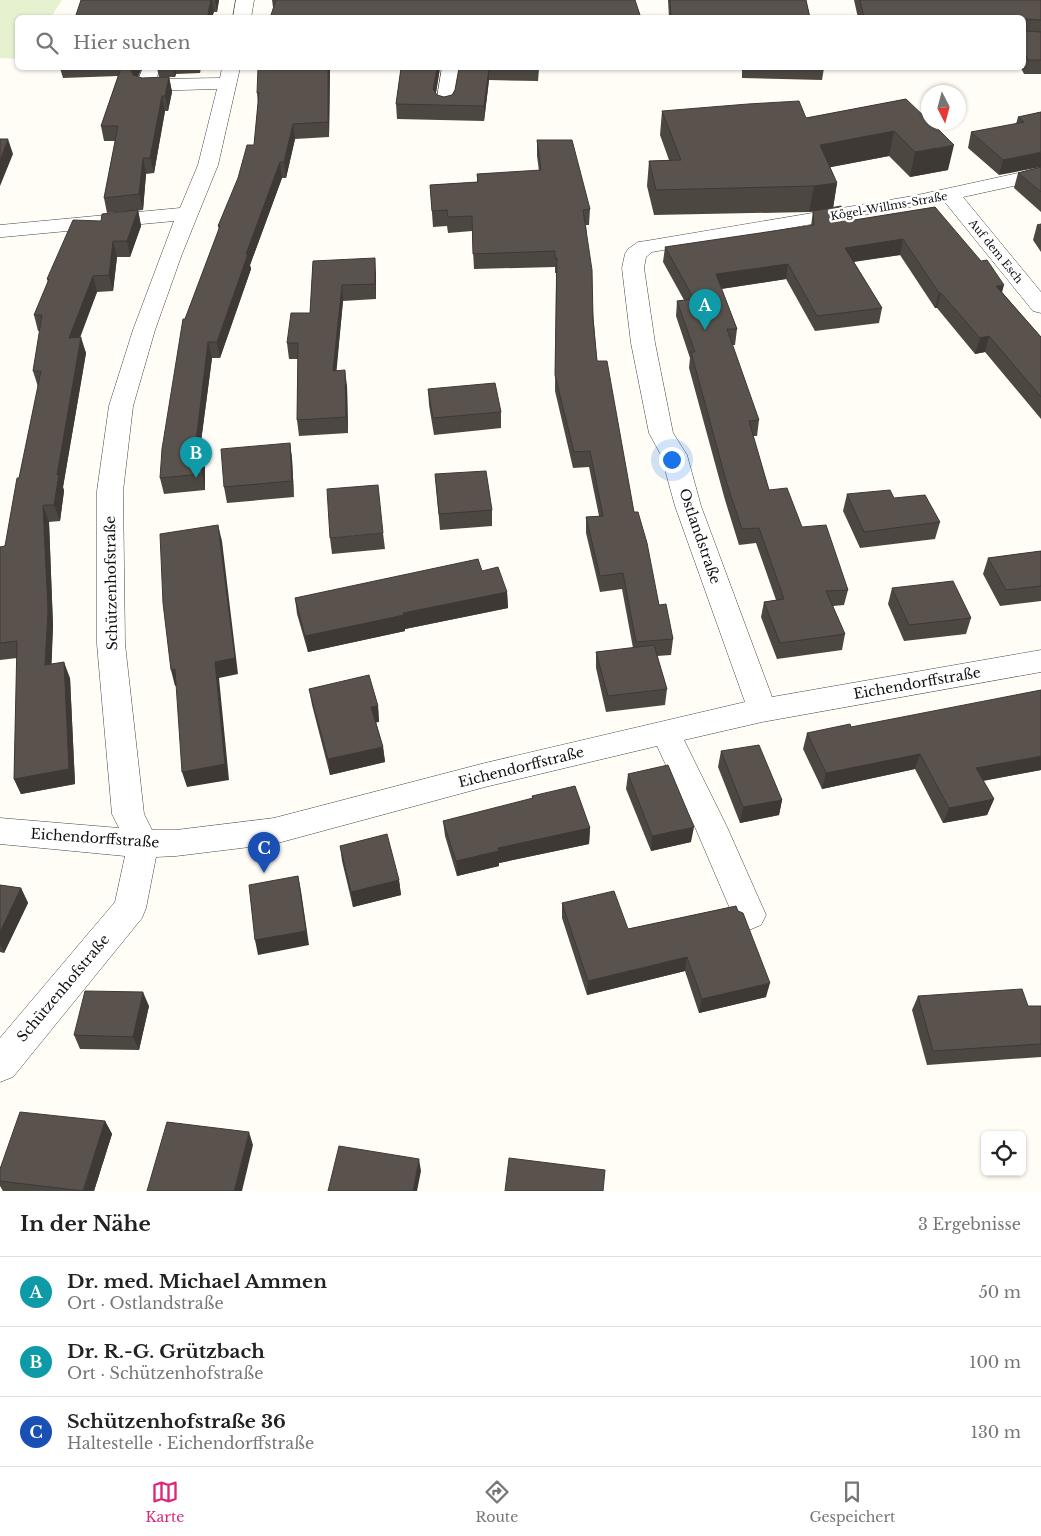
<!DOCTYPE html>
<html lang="de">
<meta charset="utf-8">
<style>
body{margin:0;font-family:"Libre Baskerville",serif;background:#f2f2f2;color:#222}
.controls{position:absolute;right:15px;bottom:15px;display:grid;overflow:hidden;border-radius:8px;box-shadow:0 1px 4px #0004}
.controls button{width:45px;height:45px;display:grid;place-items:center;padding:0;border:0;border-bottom:1px solid #e0e0e0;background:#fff;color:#222;font:25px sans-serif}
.compass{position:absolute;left:921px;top:85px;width:45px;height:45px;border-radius:50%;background:#fff;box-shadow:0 1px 4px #0004;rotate:174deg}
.you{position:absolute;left:671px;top:459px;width:18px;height:18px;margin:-12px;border:4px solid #fff;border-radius:50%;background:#1a73e8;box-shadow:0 0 0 8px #1a73e833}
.badge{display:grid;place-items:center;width:32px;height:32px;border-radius:50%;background:#db2777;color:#fff;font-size:16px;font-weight:700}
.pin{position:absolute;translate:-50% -41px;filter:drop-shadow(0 1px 2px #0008)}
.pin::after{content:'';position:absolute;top:26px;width:18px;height:15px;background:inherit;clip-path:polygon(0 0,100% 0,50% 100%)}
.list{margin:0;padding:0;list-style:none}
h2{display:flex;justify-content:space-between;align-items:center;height:65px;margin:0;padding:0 20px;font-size:21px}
h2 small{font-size:16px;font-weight:400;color:#767676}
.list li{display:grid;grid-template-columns:32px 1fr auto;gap:15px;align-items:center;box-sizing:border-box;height:70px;padding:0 20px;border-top:1px solid #e0e0e0}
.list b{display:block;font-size:19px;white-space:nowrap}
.list p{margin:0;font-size:16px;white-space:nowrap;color:#767676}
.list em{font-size:16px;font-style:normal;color:#767676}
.icon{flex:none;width:28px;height:28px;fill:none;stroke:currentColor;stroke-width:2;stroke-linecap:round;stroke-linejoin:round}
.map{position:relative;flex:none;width:1041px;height:1191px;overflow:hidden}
.search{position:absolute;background:#fff;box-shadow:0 1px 4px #0004;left:15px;right:15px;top:15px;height:55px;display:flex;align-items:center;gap:12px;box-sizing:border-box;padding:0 18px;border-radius:8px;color:#767676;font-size:19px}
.sheet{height:275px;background:#fff}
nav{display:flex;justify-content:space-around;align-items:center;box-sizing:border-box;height:70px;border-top:1px solid #e0e0e0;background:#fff;font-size:14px;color:#767676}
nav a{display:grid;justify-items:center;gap:2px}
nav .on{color:#db2777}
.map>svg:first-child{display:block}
</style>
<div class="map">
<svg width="1041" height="1191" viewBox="0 0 1041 1191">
<rect width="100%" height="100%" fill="#fffdf5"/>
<polygon fill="#e6f2cf" points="0,0 62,0 51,17 18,18 17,59 0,58"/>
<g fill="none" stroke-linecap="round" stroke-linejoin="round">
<g stroke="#444" stroke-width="1">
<g id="minor">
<polygon points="236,0 254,0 251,18 233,18"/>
<polygon points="143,68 157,68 159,71 156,79 220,78 222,68 240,68 218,165 182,254 155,330 133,406 123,491 125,644 144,814 152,830 176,830 274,818 485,763 745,702 675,506 661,455 649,433 631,343 622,268 625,254 628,249 638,242 646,241 913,196 1041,168 1041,180 963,197 1041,292 1041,313 1033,311 944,201 652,252 646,257 644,268 655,343 673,433 687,455 701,506 772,697 1041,650 1041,672 762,722 684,740 727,827 766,915 761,925 749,930 737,925 695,827 657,746 485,787 274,844 176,856 156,857 146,908 142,918 13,1077 0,1082 0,1038 115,902 125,856 0,844 0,818 119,828 112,814 97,644 97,491 109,406 133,330 174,221 3,237 0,237 0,225 180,208 198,165 217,89 145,91 138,89 136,85"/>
<polygon points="442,68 460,68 454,104 452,108 445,110 438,108 436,104"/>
</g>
</g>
<use href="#minor" fill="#fff" fill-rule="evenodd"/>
</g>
<g fill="#4d4742">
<polygon points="81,0 219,0 217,12 214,12"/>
<polygon points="272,0 635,0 274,7 273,7"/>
<polygon points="668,0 806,0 810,18 669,18"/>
<polygon points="854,0 1041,0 1041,74 1024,74 1021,68 1024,68 1024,18 858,18"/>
<polygon points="60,68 142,68 138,77 142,78 169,77 172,92 168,111 165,111 154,173 146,174 143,210 107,213 104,198 115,141 104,141 101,126 118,76 63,78"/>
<polygon points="157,68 201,68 200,73 176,74 175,77 159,77"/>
<polygon points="330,68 329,137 295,139 286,178 282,178 250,265 251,269 220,358 212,358 201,441 205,457 205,490 164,494 160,478 185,319 219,230 218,226 254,145 258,104 257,93"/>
<polygon points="330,68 443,68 440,68 436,93 437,95 444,97 452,95 455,90 459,68 653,68 653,70 539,69 538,81 489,80 484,121 397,119 396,104 401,68"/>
<polygon points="742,68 824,68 822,80 742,78"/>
<polygon points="906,99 948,170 910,177 889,156 830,167 837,183 833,208 809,212 654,215 647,186 649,161 669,160 660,135 662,111 806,118"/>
<polygon points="1041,112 999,175 968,148 971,132 1016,124 1018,117"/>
<polygon points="537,140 590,209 589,225 586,225 597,361 634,512 659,605 673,639 671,655 657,656 667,689 665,705 606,712 596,668 596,652 633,648 622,589 600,592 586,533 586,517 599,516 589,467 573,468 555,391 556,273 555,273 555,267 474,269 472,231 448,233 447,226 433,227 430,185 477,182 477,174 539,171 537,156"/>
<polygon points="1041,167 1041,212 1014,188 1018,173"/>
<polygon points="935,207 1002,292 1041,337 1041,419 985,352 975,354 937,308 935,308 900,255 854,262 882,308 879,323 815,331 786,279 721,289 737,329 735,345 732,345 759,420 757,436 753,436 769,490 802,527 848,590 844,605 833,606 845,634 842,650 777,659 761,617 764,602 776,600 756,543 739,545 725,500 689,368 690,358 676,316 677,301 684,300 663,262 665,247 811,226 813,211 848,221"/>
<polygon points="138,210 141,226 130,257 117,257 113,291 97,292 80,338 86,353 63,487 64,491 60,521 49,522 53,626 51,664 70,678 75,784 21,794 14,779 17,658 0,660 0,547 5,546 38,387 33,371 40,331 38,331 34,315 48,282 47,279 101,221"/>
<polygon points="1041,224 1041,252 1033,240 1037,225"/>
<polygon points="313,261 376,274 376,299 343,301 336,371 347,386 348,433 299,436 297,420 298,359 289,359 287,343 310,313"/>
<polygon points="428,389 501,412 501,428 434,435 429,405"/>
<polygon points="290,443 292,459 294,497 227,503 224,487"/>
<polygon points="435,474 492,510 492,526 440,530"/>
<polygon points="847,494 894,498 940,522 935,539 860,548 843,511"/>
<polygon points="383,533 385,549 332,554 330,538"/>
<polygon points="1041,551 1041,601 1000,606 983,574 988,558"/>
<polygon points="482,571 507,592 508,608 405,629 405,631 308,652 297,614 295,598"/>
<polygon points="892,588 971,618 966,634 904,641 888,604"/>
<polygon points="309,689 378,706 379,722 376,722 383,747 385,762 330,775 312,705"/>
<polygon points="851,727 1041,770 983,781 994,799 987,815 943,823 915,769 822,789 803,749 807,733"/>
<polygon points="721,751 782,800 779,815 740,823 718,767"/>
<polygon points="628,774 691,842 651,851 626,789"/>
<polygon points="532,796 590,828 589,844 499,863 499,866 457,876 445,836 443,821 532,799"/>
<polygon points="340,846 399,880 401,895 353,907 342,861"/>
<polygon points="0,885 21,888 28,903 4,953 0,952"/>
<polygon points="562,903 628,929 736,906 766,997 699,1013 685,971 587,995 562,918"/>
<polygon points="918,996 1028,1006 1041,1006 1041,1057 927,1065 912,1010"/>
<polygon points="149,1006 139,1050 80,1049 74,1035"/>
<polygon points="105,1121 112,1134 94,1191 3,1191 0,1186 0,1169"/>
</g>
<g fill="#3f3936">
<polygon points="211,0 212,0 214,12 212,18 207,18"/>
<polygon points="215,0 219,0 217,12"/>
<polygon points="132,68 142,68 134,84 131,70"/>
<polygon points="174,68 175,68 176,74 175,77"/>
<polygon points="328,68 330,68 329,137 328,122"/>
<polygon points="437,68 440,68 434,104 433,89"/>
<polygon points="489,68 489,80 484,121 484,106"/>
<polygon points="169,77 172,92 168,111 165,96"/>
<polygon points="162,96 165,111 154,173 150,158"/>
<polygon points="293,124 295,139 286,178 284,162"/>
<polygon points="894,131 889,156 816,170 820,145"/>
<polygon points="8,139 13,154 0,186 0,160"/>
<polygon points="954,145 948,170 910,177 915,152"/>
<polygon points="1041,152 1041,167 999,175 1003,160"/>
<polygon points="143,158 146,174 143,210 139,194"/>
<polygon points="280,162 282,178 250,265 251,269 220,358 217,342 246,254"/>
<polygon points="837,183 833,208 809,212 814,186"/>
<polygon points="138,210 141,226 130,257 127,241"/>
<polygon points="903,239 900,255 842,263 845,248"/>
<polygon points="113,241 117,257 113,291 109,275"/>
<polygon points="375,258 376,274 376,299 375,284"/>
<polygon points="788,264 786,279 714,290 716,274"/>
<polygon points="93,276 97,292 73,354 69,338"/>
<polygon points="342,285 343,301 335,387 333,371"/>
<polygon points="1004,285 1000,300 996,286"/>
<polygon points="939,293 941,293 937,308 935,308"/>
<polygon points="989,336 985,352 975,354 980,338"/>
<polygon points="81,337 86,353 63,487 64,491 60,521 54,505 57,475"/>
<polygon points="208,342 212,358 199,457 196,441"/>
<polygon points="345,370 347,386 348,433 346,417"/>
<polygon points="202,440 205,457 205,490 202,474"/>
<polygon points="290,443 292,459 294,497 292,481"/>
<polygon points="43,505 49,522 53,626 51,681 45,665"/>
<polygon points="218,525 222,541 238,674 219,678 229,780 187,787 182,772"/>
<polygon points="507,592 508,608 405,629 405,631 308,652 305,636 403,613"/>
<polygon points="64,662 70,678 75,784 21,794 14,779"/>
<polygon points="175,669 179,685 175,686 171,670"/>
<polygon points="378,706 379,722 373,723 371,707"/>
<polygon points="383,747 385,762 330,775 328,759"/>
<polygon points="920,754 915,769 822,789 826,773"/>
<polygon points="1041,756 1041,770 970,783 976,768"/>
<polygon points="994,799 987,815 943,823 949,808"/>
<polygon points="782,800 779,815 740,823 743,807"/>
<polygon points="694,827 691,842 651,851 652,836"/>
<polygon points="590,828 589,844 499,863 499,866 457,876 456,861 498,848"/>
<polygon points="298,876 301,891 309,945 258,955 255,940"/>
<polygon points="399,880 401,895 353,907 351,892"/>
<polygon points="21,888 28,903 4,953 0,944 0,932"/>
<polygon points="687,957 685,971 587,995 588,981"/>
<polygon points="770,983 766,997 699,1013 702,999"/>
<polygon points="143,992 149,1006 139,1050 133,1037"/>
<polygon points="105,1121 112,1134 94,1191 84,1191"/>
<polygon points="249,1132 253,1145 242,1191 234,1191"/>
<polygon points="419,1159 421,1171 417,1191 413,1191"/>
</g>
<g fill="#5a524d" stroke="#3f3936">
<polygon points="81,0 211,0 207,18 75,18"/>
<polygon points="276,0 635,0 641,18 270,18"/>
<polygon points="670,0 806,0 810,18 671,18"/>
<polygon points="860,0 1041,0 1041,20 1026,19 1026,31 1041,32 1041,60 1028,60 1024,51 1024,18 864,18"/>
<polygon points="121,68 132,68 131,70 133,75 142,78 169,77 165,96 162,96 150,158 143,158 139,194 104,198 118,126 101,126"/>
<polygon points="258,68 328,68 328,122 293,124 284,162 280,162 246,254 248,254 217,342 208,342 196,441 202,440 202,474 160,478 162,449 183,319 185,319 220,226 218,226 238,178 247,145 254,145 259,92 257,93"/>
<polygon points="401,68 437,68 433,89 437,95 444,97 452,95 455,90 459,68 489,68 484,106 396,104"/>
<polygon points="906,99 928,120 928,122 931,122 954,145 915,152 894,131 820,145 837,183 814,186 656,190 649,161 681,160 662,111 748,104 799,101 806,118"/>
<polygon points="1041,112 1041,152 1003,160 971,132 1024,122 1018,117"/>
<polygon points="0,139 8,139 0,160"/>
<polygon points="537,140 572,140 590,209 583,210 592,270 593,319 597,361 607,361 634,512 638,512 647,543 659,605 666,604 673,639 636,642 623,573 600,576 586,517 603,516 590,451 574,452 555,375 557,258 555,258 555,251 473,254 472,216 448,217 447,210 432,211 430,185 478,182 477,174 541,170"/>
<polygon points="1041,167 1041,192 1018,173"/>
<polygon points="841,206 848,221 935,207 981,261 987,260 1004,285 996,286 1041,337 1041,397 989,336 980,338 941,293 939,293 903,239 845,248 882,308 817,316 788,264 716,274 737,329 727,329 759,420 749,421 769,490 787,488 802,527 826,525 848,590 826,591 845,634 780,643 764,602 784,599 759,528 742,529 727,484 691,352 695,352 677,301 694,299 665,247 814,225 813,211"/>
<polygon points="138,210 127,241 113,241 109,275 93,276 69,338 81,337 57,475 59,474 54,505 43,505 48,611 45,665 64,662 69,769 14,779 17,641 0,643 0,547 5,546 17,478 19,478 41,371 33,371 42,315 34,315 49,279 47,279 73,220 101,221 102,214"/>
<polygon points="1041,224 1041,230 1037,225"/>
<polygon points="375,258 375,284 342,285 333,371 345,370 346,417 297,420 298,343 287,343 291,313 310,313 313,261"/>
<polygon points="495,383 501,412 433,418 428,389"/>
<polygon points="290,443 292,481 224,487 221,449"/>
<polygon points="486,471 492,510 439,514 435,474"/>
<polygon points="378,485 383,533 330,538 327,489"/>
<polygon points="890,490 894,498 925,495 940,522 864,532 847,494"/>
<polygon points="218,525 235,658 215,662 225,764 182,772 175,669 171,670 163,603 160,534"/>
<polygon points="1041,551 1041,586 1006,590 988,558"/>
<polygon points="478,559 482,571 498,567 507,592 403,613 404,615 305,636 295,598"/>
<polygon points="953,581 971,618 909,625 892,588"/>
<polygon points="654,645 667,689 608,696 596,652"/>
<polygon points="369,675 378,706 371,707 383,747 328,759 309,689"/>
<polygon points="1041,690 1041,756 976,768 994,799 949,808 920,754 826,773 807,733 850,724 851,727"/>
<polygon points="759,745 782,800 743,807 721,751"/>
<polygon points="668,765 694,827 652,836 628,774"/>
<polygon points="575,786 590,828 498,848 499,851 456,861 443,821 533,798 532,796"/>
<polygon points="387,834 399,880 351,892 340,846"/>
<polygon points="298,876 306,931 255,940 249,885"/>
<polygon points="0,885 21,888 0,932"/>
<polygon points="614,891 628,929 736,906 738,911 743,913 770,983 702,999 687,957 588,981 562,903"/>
<polygon points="1022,989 1028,1006 1041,1006 1041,1044 933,1051 918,996"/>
<polygon points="85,991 143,992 133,1037 74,1035"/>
<polygon points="20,1112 105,1121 83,1191 0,1181 0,1169"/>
<polygon points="167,1122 249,1132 234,1191 147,1191"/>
<polygon points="339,1146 419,1159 413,1191 328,1191"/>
<polygon points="509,1158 605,1170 603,1191 505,1191"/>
</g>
<g text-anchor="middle" stroke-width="5" stroke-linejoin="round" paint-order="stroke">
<g font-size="11" fill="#111" stroke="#fff">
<text transform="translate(889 206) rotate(-10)" y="4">Kögel-Willms-Straße</text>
<text transform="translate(996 251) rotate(51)" y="4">Auf dem Esch</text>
</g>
<g font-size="14" fill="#111" stroke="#fff">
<text transform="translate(700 536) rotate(71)" y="5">Ostlandstraße</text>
<text transform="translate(111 583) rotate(-91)" y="5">Schützenhofstraße</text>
<text transform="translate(917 683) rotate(-10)" y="5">Eichendorffstraße</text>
<text transform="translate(521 767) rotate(-14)" y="5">Eichendorffstraße</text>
<text transform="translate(95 838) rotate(4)" y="5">Eichendorffstraße</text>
<text transform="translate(63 988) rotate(-50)" y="5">Schützenhofstraße</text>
</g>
</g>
</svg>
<div class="controls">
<button><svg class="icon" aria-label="locate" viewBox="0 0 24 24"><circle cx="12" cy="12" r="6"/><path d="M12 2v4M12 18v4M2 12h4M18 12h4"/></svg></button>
</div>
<svg class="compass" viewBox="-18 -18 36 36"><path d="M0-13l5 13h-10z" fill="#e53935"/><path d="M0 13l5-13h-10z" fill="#767676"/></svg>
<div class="you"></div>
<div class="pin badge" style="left:705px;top:330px;background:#0f9aa8">A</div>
<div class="pin badge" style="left:196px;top:478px;background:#0f9aa8">B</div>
<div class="pin badge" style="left:264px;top:873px;background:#1a4fb4">C</div>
<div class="search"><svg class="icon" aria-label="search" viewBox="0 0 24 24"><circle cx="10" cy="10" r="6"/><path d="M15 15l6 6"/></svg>Hier suchen</div>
</div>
<section class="sheet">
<h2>In der Nähe<small>3 Ergebnisse</small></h2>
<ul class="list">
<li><span class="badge" style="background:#0f9aa8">A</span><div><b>Dr. med. Michael Ammen</b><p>Ort · Ostlandstraße</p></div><em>50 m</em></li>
<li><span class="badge" style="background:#0f9aa8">B</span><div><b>Dr. R.-G. Grützbach</b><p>Ort · Schützenhofstraße</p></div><em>100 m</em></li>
<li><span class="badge" style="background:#1a4fb4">C</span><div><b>Schützenhofstraße 36</b><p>Haltestelle · Eichendorffstraße</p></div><em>130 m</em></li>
</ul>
</section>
<nav>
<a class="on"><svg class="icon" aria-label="map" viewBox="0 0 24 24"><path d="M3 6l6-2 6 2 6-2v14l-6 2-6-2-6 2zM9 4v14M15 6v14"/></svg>Karte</a>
<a><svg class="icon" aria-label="directions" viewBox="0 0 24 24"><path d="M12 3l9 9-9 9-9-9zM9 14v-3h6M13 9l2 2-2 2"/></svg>Route</a>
<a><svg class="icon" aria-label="saved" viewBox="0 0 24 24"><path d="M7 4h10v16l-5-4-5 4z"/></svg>Gespeichert</a>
</nav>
